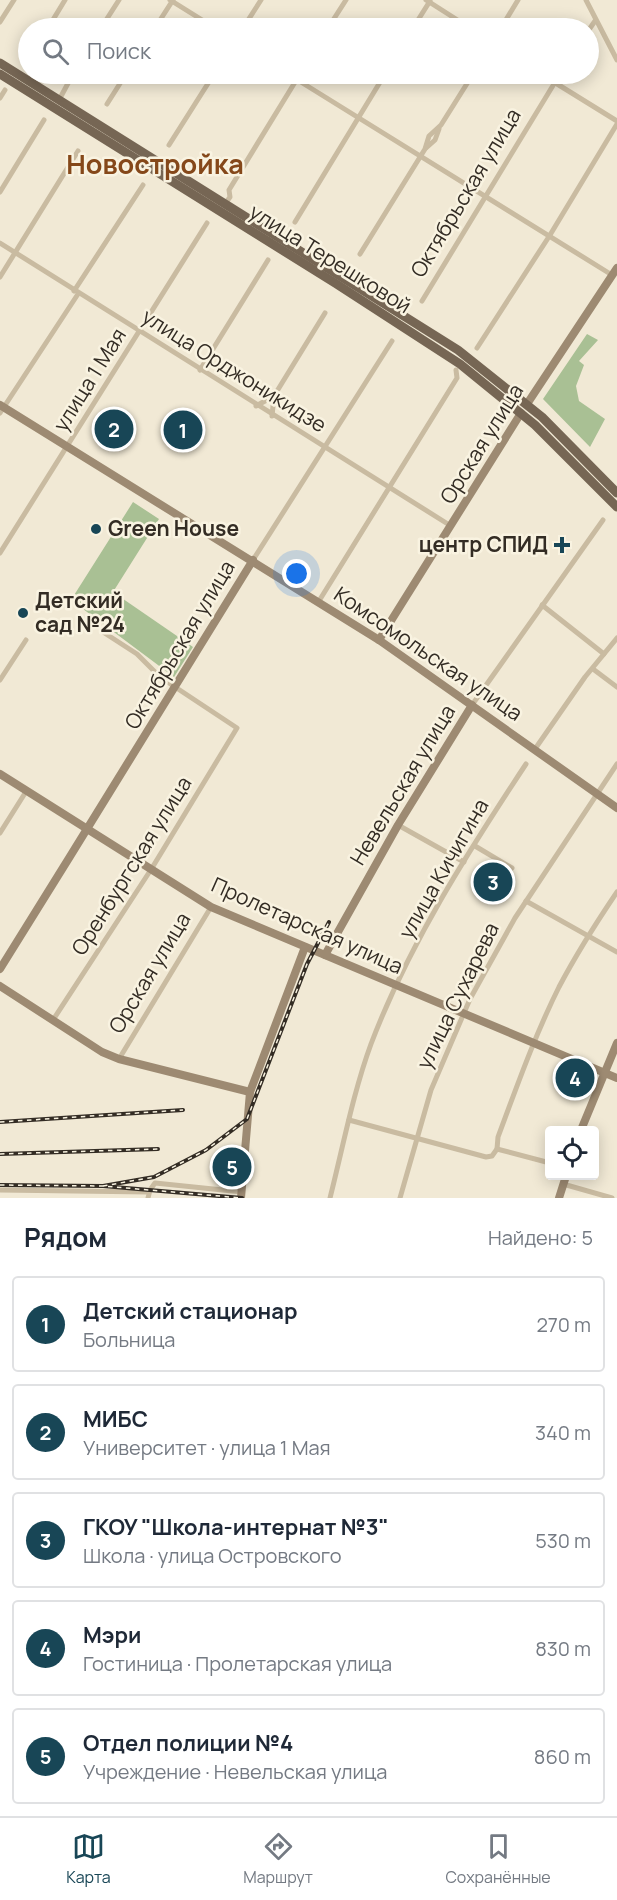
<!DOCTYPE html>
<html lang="ru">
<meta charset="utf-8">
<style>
body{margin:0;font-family:Manrope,sans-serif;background:#f2f2f3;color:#1f2937}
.controls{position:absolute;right:18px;bottom:18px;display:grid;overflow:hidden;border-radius:6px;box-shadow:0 3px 15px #0003}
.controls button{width:54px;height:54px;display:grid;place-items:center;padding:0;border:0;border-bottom:2px solid #e0e1e3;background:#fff;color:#1f2937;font:30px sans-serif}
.you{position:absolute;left:297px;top:574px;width:21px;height:21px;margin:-15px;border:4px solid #fff;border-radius:50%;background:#1a73e8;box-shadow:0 0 0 9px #1a73e833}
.badge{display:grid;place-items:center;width:39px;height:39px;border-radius:50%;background:#184656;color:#fff;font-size:20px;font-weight:700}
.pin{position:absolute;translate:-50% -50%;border:3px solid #fff;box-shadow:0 2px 6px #0006}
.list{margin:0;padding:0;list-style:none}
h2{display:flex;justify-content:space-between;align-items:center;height:78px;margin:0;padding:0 24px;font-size:26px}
h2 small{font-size:20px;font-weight:400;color:#747a83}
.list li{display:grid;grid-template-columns:39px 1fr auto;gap:18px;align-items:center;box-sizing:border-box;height:96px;margin:0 12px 12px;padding:0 12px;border:2px solid #e0e1e3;border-radius:6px}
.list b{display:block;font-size:22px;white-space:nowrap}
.list p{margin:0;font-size:20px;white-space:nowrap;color:#747a83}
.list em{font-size:20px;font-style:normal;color:#747a83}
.icon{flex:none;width:33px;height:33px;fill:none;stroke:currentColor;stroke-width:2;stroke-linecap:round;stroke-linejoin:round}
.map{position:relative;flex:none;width:617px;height:1198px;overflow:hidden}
.search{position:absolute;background:#fff;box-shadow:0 3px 15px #0003;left:18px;right:18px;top:18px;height:66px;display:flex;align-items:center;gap:15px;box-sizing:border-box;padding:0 21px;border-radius:33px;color:#747a83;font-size:22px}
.sheet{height:618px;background:#fff}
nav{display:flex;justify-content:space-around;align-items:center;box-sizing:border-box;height:84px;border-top:2px solid #e0e1e3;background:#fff;font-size:16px;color:#747a83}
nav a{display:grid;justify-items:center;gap:3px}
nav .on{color:#184656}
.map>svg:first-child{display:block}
</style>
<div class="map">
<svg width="617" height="1198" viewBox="0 0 617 1198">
<rect width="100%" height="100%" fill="#f1e9d5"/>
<g fill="#a9c094">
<polygon points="587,334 598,340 579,361 584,365 576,386 579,401 605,419 590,447 543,399"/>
<polygon points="133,502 159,519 113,592 193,647 174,677 71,600"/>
</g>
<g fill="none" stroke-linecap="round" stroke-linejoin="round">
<g stroke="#c9bba1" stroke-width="5">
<polyline points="170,0 215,28"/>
<polyline points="426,0 470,28"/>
<polyline points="586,0 617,60"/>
<polyline points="0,22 14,0"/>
<polyline points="48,28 65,0"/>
<polyline points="101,28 119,0"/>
<polyline points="155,28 173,0"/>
<polyline points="243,28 261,0"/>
<polyline points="328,28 346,0"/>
<polyline points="413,28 430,1"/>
<polyline points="501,28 518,0"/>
<polyline points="588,31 595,21"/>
<polyline points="27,65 28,61"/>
<polyline points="288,74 612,275"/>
<polyline points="541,74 617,121"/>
<polyline points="0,98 5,90"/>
<polyline points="59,100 73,74"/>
<polyline points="107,104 126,74"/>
<polyline points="169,145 214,74"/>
<polyline points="426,148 435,140 439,129"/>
<polyline points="0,192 44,120"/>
<polyline points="225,204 230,197 229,190 300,74"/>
<polyline points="295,222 385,74"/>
<polyline points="0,243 451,526"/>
<polyline points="360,254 425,149 429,136 441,125 473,74"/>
<polyline points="0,277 78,151"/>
<polyline points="74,291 143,185"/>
<polyline points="422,301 560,74"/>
<polyline points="477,348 550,235 617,124"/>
<polyline points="200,370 268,260"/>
<polyline points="256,406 274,396"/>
<polyline points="0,413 78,294"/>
<polyline points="272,416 274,396 325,313"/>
<polyline points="0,553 207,223"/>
<polyline points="253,560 392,341"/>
<polyline points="319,601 457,378 456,370"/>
<polyline points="542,605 604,654"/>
<polyline points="593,669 617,687"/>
<polyline points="0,680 26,640"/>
<polyline points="472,705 603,520"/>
<polyline points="535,749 585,677 617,638"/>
<polyline points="398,825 464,862"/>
<polyline points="0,833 27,790"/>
<polyline points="475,846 512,868"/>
<polyline points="526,901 617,952"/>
<polyline points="53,1020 152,868 237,728 160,677 137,654 103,632"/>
<polyline points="119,1059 211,907"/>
<polyline points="349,1120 486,1157 492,1156 497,1149 550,1163"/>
<path d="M497 1149 498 1137C517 1086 535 1035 559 987 577 953 596 923 617 892"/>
<polyline points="563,1184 612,1198"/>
<polyline points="0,1190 149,1192"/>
<polyline points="148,1198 150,1190 155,1183 242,1192"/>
<path d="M330 1198C343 1147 353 1093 371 1044 409 944 468 852 526 764"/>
<polyline points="400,1198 431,1090 470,999 515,918 617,764"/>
</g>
<g stroke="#9d8a72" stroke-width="8">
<polyline points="527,404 617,268"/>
<polyline points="0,405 379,640 617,808"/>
<polyline points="379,640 521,413"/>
<polyline points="0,774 211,907 617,1078"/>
<polyline points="325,955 398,825 472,705"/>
<path d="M0 969C85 833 169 696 253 560"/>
<polyline points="0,986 102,1052 119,1059 250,1092"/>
<polyline points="581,1130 617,1043"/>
<polyline points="241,1198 250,1092 305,947"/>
<polyline points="559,1198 566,1176"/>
</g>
<g stroke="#766654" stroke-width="9">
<polyline points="0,63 458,350 542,417 617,493"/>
<polyline points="0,74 335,283 460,364 535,425 617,507"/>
</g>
<g stroke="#332c24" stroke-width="4">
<g id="rail">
<polyline points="0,1122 183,1110"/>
<polyline points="0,1154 158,1149"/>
<polyline points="0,1185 103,1186 242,1198"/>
<polyline points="103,1186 154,1177 206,1150 247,1119 307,964 329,922"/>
</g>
</g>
<use href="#rail" stroke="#f9f3e1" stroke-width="1.5" stroke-dasharray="4.5" stroke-linecap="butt"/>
</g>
<g fill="#184656" stroke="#f9f3e1" stroke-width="2">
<circle cx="96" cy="529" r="6"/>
<path d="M559 536h6v6h6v6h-6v6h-6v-6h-6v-6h6z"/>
<circle cx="23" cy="613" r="6"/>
</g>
<g text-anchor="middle" stroke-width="5" stroke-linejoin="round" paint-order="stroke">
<g font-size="21" fill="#332c24" stroke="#f9f3e1">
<text transform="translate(466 193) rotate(-59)" y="7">Октябрьская улица</text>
<text transform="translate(330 259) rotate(32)" y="7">улица Терешковой</text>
<text transform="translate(234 371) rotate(32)" y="7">улица Орджоникидзе</text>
<text transform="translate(90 380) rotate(-58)" y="7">улица 1 Мая</text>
<text transform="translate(482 444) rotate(-58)" y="7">Орская улица</text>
<text transform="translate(180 645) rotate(-59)" y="7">Октябрьская улица</text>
<text transform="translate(428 654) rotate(34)" y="7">Комсомольская улица</text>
<text transform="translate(403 785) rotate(-59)" y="7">Невельская улица</text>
<text transform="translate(132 866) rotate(-58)" y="7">Оренбургская улица</text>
<text transform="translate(444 869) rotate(-60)" y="7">улица Кичигина</text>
<text transform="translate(307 926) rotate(24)" y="7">Пролетарская улица</text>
<text transform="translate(150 973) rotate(-59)" y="7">Орская улица</text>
<text transform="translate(458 996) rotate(-64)" y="7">улица Сухарева</text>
</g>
<g font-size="21" font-weight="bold" fill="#332c24" stroke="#f9f3e1" text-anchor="start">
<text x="108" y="536">Green House</text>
<text x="548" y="552" text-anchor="end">центр СПИД</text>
<text x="35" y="608">Детский<tspan x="35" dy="24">сад №24</tspan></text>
</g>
<g font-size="27" font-weight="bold" fill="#85481a" stroke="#f9f3e1">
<text x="155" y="174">Новостройка</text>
</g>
</g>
</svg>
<div class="controls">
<button><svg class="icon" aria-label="locate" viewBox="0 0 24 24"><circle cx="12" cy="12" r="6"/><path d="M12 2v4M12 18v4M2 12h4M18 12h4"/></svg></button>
</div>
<div class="you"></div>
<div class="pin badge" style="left:183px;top:430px">1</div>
<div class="pin badge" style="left:114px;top:429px">2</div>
<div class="pin badge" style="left:493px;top:882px">3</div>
<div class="pin badge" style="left:575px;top:1078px">4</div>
<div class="pin badge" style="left:232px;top:1167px">5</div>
<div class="search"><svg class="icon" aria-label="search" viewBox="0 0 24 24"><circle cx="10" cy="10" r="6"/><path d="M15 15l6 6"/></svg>Поиск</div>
</div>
<section class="sheet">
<h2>Рядом<small>Найдено: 5</small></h2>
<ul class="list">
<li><span class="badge">1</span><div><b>Детский стационар</b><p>Больница</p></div><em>270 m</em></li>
<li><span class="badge">2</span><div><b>МИБС</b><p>Университет · улица 1 Мая</p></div><em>340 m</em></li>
<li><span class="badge">3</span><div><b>ГКОУ &quot;Школа-интернат №3&quot;</b><p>Школа · улица Островского</p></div><em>530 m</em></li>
<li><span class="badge">4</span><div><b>Мэри</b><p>Гостиница · Пролетарская улица</p></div><em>830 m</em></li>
<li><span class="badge">5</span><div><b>Отдел полиции №4</b><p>Учреждение · Невельская улица</p></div><em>860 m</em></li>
</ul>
</section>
<nav>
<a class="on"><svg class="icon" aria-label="map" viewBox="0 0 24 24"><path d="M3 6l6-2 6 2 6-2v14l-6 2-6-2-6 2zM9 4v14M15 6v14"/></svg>Карта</a>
<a><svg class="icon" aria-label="directions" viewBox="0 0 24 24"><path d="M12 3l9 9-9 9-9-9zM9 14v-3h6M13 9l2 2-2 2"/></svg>Маршрут</a>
<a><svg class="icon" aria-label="saved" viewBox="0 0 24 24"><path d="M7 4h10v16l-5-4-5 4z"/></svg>Сохранённые</a>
</nav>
